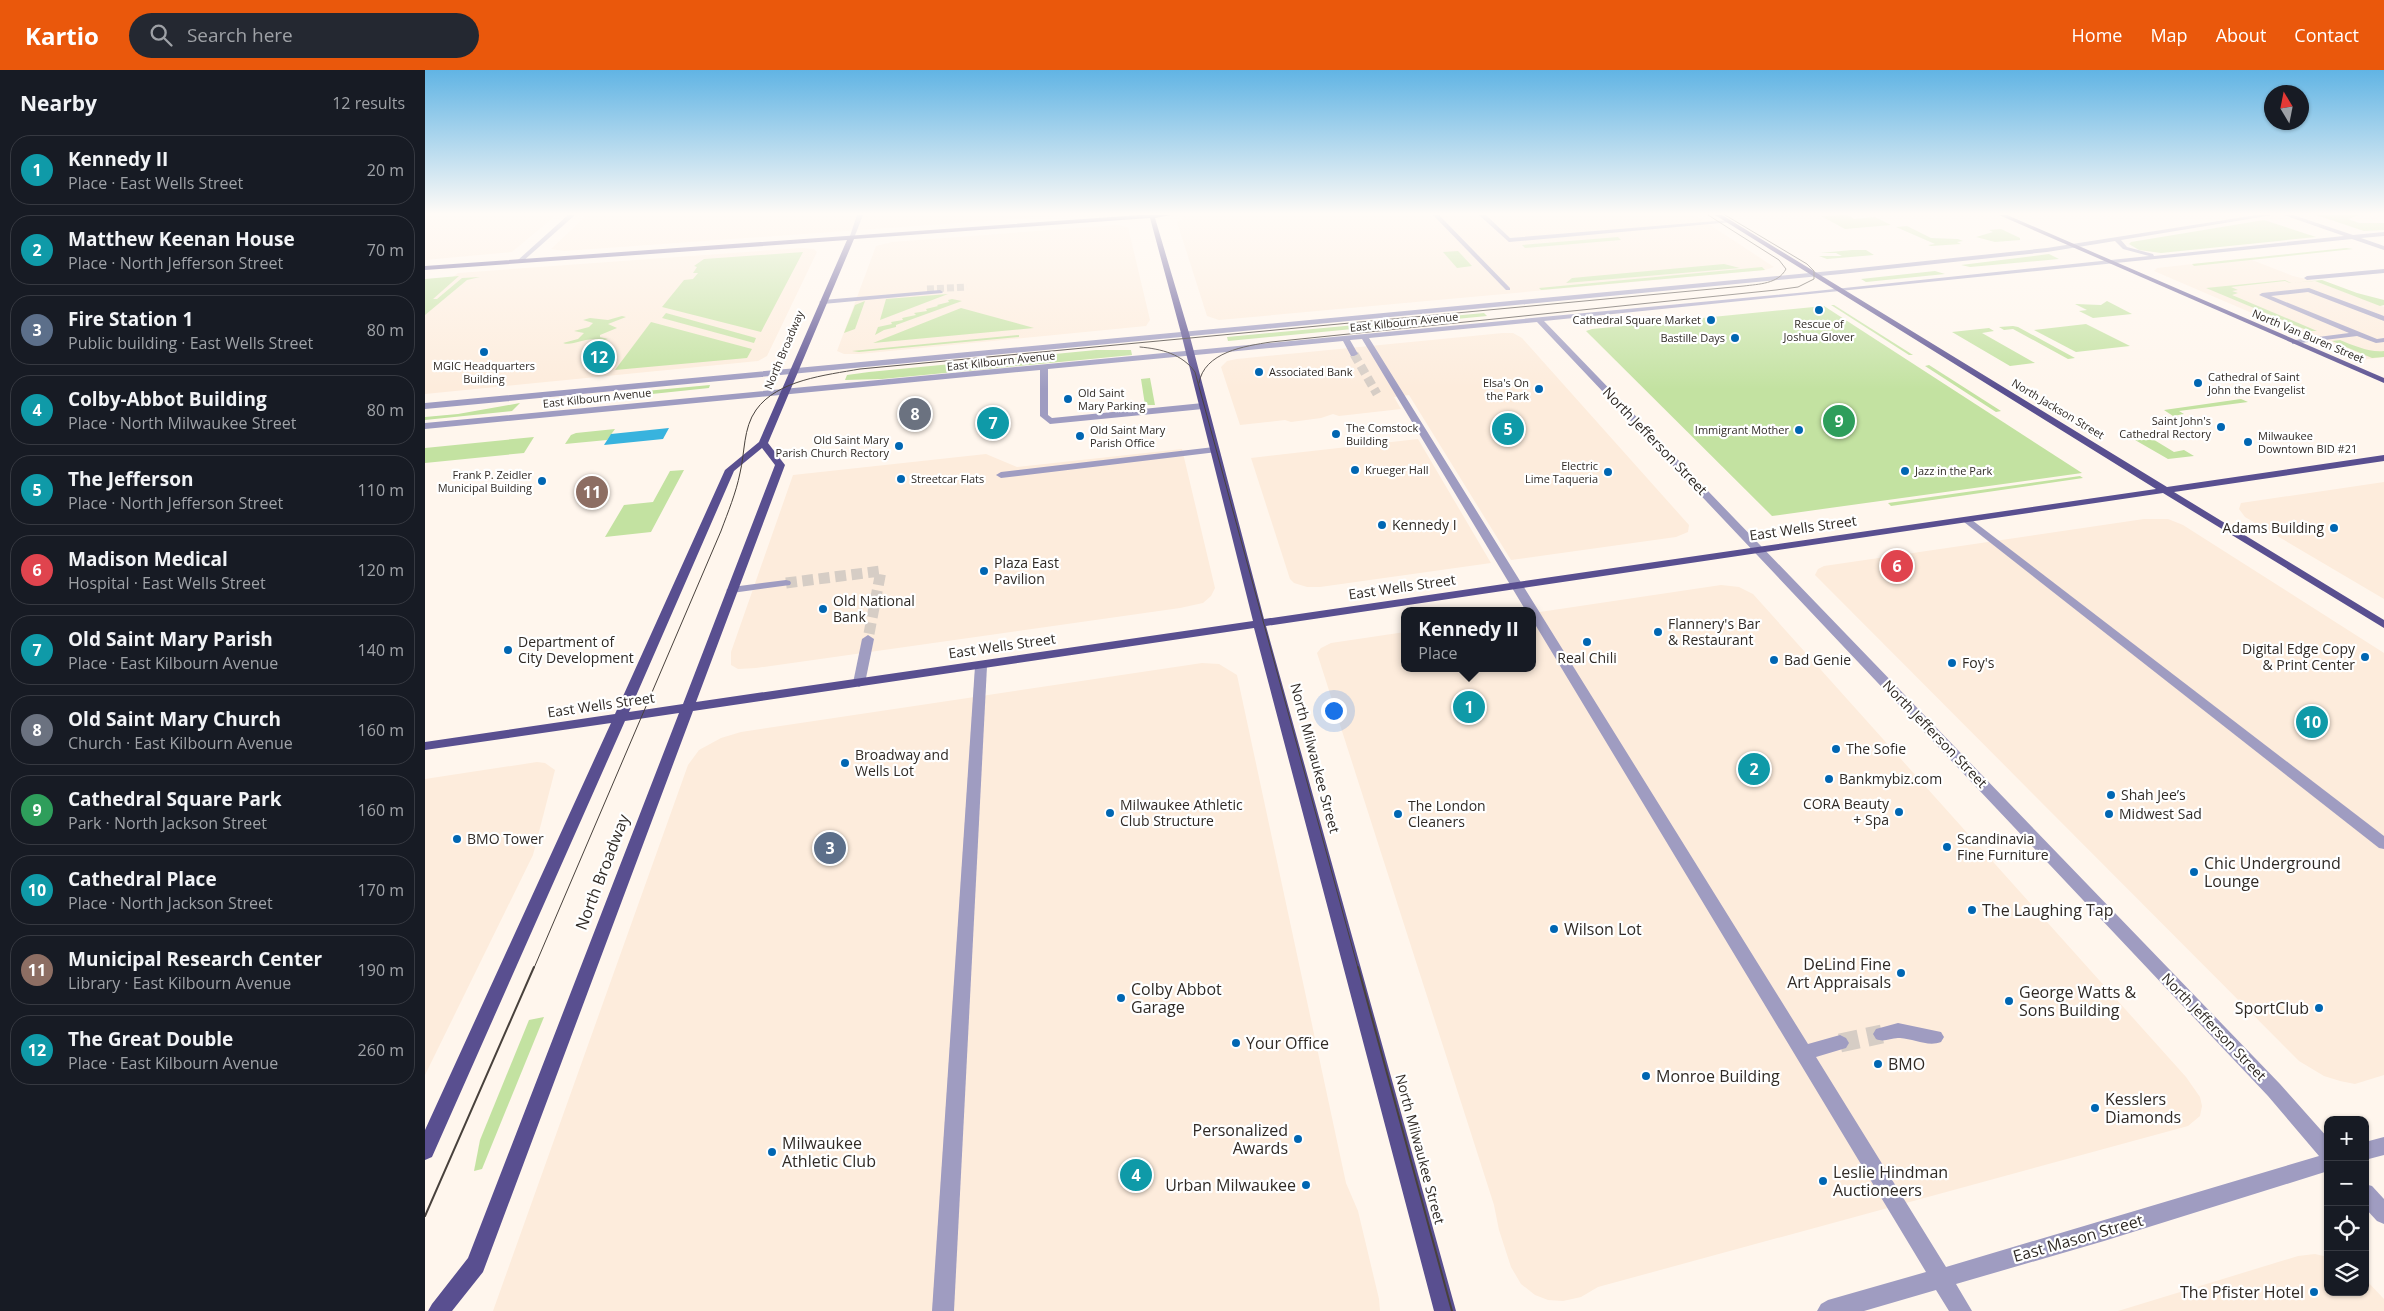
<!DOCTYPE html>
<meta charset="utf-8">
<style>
body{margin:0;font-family:"Open Sans",sans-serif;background:#242831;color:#f1f3f6}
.controls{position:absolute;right:15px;bottom:15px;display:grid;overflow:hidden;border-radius:10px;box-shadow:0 1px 4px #0004}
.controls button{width:45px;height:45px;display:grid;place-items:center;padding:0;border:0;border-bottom:1px solid #363941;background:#171b24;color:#f1f3f6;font:25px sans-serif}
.compass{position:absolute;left:1839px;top:15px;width:45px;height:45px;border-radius:50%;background:#171b24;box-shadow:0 1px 4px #0004;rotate:350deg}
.you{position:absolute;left:908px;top:640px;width:18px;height:18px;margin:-12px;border:4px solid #fff;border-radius:50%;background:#1a73e8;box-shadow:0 0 0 8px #1a73e833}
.badge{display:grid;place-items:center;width:32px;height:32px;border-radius:50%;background:#ea580c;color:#fff;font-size:16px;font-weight:700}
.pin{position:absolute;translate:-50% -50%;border:2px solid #fff;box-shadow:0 1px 5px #0006}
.popup{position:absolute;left:976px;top:537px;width:135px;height:65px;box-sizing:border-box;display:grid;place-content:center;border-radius:10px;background:#171b24;filter:drop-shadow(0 1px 4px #0005);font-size:16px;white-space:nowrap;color:#9ea1a6}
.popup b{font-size:19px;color:#f1f3f6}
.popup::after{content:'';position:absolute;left:50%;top:100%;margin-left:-10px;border:10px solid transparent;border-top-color:#171b24}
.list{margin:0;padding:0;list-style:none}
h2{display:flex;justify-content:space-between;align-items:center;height:65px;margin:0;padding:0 20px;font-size:21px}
h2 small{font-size:16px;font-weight:400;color:#9ea1a6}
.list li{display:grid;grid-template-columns:32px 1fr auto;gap:15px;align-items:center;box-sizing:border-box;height:70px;margin:0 10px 10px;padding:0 10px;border:1px solid #363941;border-radius:20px}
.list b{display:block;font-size:19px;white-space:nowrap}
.list p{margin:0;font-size:16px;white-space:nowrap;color:#9ea1a6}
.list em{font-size:16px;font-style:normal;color:#9ea1a6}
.icon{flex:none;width:28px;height:28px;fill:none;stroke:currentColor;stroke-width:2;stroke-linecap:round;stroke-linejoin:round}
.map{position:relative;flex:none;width:1959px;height:1241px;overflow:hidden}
header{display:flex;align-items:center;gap:30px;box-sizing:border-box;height:70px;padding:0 25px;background:#ea580c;color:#fff}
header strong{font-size:24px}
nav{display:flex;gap:28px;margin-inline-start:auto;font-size:18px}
.search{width:350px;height:45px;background:#242831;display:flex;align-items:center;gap:12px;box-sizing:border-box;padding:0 18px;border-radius:28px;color:#9ea1a6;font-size:19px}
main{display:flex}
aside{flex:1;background:#171b24}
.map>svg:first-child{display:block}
</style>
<header>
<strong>Kartio</strong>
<div class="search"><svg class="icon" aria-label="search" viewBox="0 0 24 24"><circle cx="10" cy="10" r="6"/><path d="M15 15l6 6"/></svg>Search here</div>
<nav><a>Home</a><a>Map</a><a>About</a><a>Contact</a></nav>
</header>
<main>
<aside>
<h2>Nearby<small>12 results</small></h2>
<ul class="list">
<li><span class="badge" style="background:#0f9aa8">1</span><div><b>Kennedy II</b><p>Place · East Wells Street</p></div><em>20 m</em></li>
<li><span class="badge" style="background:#0f9aa8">2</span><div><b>Matthew Keenan House</b><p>Place · North Jefferson Street</p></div><em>70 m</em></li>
<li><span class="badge" style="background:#5c6f8a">3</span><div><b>Fire Station 1</b><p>Public building · East Wells Street</p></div><em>80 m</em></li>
<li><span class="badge" style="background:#0f9aa8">4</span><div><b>Colby-Abbot Building</b><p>Place · North Milwaukee Street</p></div><em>80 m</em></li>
<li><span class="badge" style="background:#0f9aa8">5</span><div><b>The Jefferson</b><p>Place · North Jefferson Street</p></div><em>110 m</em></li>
<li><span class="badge" style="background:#e0444e">6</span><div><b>Madison Medical</b><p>Hospital · East Wells Street</p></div><em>120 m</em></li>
<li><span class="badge" style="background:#0f9aa8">7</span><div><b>Old Saint Mary Parish</b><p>Place · East Kilbourn Avenue</p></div><em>140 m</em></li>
<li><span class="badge" style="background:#6b7280">8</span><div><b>Old Saint Mary Church</b><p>Church · East Kilbourn Avenue</p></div><em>160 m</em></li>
<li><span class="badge" style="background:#2e9e5b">9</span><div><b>Cathedral Square Park</b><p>Park · North Jackson Street</p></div><em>160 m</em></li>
<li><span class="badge" style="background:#0f9aa8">10</span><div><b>Cathedral Place</b><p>Place · North Jackson Street</p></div><em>170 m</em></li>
<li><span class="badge" style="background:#8d6e63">11</span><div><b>Municipal Research Center</b><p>Library · East Kilbourn Avenue</p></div><em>190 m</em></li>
<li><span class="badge" style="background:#0f9aa8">12</span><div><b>The Great Double</b><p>Place · East Kilbourn Avenue</p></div><em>260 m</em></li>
</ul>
</aside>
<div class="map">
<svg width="1959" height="1241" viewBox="0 0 1959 1241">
<rect width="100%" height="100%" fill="#fff6ed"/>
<g fill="#fdecdc">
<polygon points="0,145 131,145 87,182 0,190"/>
<polygon points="162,145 644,145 139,181 126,179"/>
<polygon points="756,145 1270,145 1349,197 1340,200 794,250 782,246 752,152 757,150"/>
<polygon points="691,155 703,157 725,250 721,256 434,284 419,284 412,281 451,176 467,172"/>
<polygon points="376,178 389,179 392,182 342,286 333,291 0,324 0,222 19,214 33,203"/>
<polygon points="1822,188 1868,206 1890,211 1959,237 1959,287 1936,290 1729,201 1732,198"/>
<polygon points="1078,263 1088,263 1097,268 1264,455 1263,462 1251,467 1086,490 984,325 969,327 976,339 914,346 908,344 896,348 866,352 860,350 815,355 796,297 802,291 812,289"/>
<polygon points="993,369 1066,493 895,517 882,517 869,513 865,509 826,388"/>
<polygon points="757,379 790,518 786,526 778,533 755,538 331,598 313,599 306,595 306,582 368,405 561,384 592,397"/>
<polygon points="1959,412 1959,529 1820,447 1814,439 1816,433"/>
<polygon points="1719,449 1743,449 1758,455 1959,583 1959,1005 1930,1014 1915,1011 1899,1006 1874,991 1390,505 1393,499 1399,496"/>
<polygon points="1296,515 1314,517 1328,524 1761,1007 1775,1027 1777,1036 1775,1046 1763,1056 1173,1217 1156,1227 1138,1231 1123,1230 1110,1225 1096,1214 1086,1197 1074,1160 1069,1135 892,583 896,578 906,573 980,562 980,598 1108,598 1108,543"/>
<polygon points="777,593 794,594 812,605 921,1113 933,1141 954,1229 955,1241 68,1241 263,695 274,680 296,668 316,662"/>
<polygon points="112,692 120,693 130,700 108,785 0,1005 0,709"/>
<polygon points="1890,1184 1903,1187 1903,1222 1940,1222 1940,1209 1959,1229 1959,1241 1693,1241 1873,1186"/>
</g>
<g fill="#c3e2a1">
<polygon points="1422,145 1429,149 1450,147 1466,155 1420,159 1396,146"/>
<polygon points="1891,145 1934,145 1923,149 1934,153 1959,153 1959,160 1939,161"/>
<polygon points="1839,150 1891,167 1736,183 1714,180 1704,174 1706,172"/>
<polygon points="1482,156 1506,168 1533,169 1538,171 1532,172 1536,174 1506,176 1503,175 1510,174 1471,157"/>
<polygon points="1576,159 1595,168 1595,170 1570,172 1551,167 1568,162 1564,160"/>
<polygon points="1193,167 1196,170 1100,178 1097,175"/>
<polygon points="1921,178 1928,179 1769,196 1767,194"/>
<polygon points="1427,180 1441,180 1449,185 1402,189 1394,186 1417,186 1411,183 1395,183"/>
<polygon points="1033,181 1047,196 1032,198 1018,182"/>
<polygon points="378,182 336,262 237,237 259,210 268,209 273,203 268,203 272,197 269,196 279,189"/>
<polygon points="1624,184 1634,189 1545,197 1536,195"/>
<polygon points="1299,194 1315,198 1141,213 1147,208"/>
<polygon points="1337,197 1340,200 1116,220 1114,218"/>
<polygon points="1510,201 1520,204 1441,212 1436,209"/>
<polygon points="34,206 8,229 12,229 37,208 55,207 42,210 0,245 0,209"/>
<polygon points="1860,210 1866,213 1897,210 1932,223 1959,230 1959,235 1955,236 1890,211 1865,213 1860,211 1806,217 1813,220 1807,221 1813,223 1807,225 1892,261 1884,261 1781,218"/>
<polygon points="523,224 455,250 461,229"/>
<polygon points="527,229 537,231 471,255 471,257 459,260 450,265 453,257 467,254 466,252 478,250 477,248 491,245 489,243 502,241 501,239 513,236 512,235 524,232 523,230"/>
<polygon points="440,231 430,259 419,263 430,235"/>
<polygon points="1682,231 1707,244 1668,248 1654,241 1662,240 1650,234 1676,235"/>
<polygon points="1406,235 1409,235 1488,285 1484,285"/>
<polygon points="1399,236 1657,403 1347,446 1161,261 1167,259"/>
<polygon points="536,238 609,258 448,273"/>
<polygon points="241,243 331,268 329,273 237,248"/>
<polygon points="1059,243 1062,246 803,271 802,267"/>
<path d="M197 246 201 247 183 254 192 258 175 265V267L183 269 176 271C162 265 149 277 138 273L153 269 159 263 149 261 164 257 168 253 158 250 165 248 183 250Z"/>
<polygon points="226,252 327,279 322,288 190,300"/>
<polygon points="1661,254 1705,276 1651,282 1609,260"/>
<polygon points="1588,256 1593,257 1650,288 1643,289 1588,259 1579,260 1574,257"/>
<polygon points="1564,258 1569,261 1557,263 1610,293 1585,296 1527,262"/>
<polygon points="594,265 594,267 434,282 427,281"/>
<path d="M1915 270C1927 275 1946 283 1959 281V287L1947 288 1907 271Z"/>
<polygon points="671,280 706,280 707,285 457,309 420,310 422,305 444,302"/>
<polygon points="1504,295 1576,341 1571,342 1500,296"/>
<polygon points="725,308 730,335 720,335 716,309"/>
<polygon points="285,315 284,318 208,326 210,322"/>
<polygon points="1816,329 1823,332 1754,341 1759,344 1748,346 1739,340"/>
<polygon points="95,333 87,341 0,350 0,347 33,344"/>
<polygon points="190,359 182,370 140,374 146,365 151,363"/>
<polygon points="109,367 99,383 0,393 0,378"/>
<polygon points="1726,368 1749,382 1759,380 1769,386 1743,389 1710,370"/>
<polygon points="259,400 226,462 180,467 199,435 228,432 245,401"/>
<polygon points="1655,406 1658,408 1466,436 1463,433"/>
<polygon points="119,947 57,1099 49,1101 55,1070 104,950"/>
</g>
<polygon fill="#38b3de" points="244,358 238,369 179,375 186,364"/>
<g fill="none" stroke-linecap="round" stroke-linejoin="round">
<polyline stroke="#d6cdc5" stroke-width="7" stroke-dasharray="7 3" stroke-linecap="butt" points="502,219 542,217"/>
<polyline stroke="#d6cdc5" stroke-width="9" stroke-dasharray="9 4.5" stroke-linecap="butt" points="929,284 952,324"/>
<polyline stroke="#d6cdc5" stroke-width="11" stroke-dasharray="11 5.5" stroke-linecap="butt" points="361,513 456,501 443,569"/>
<polyline stroke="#d6cdc5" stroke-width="19" stroke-dasharray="19 9" stroke-linecap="butt" points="1415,973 1457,964"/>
<g fill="#9f9cc1" fill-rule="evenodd">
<polygon points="143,145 150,145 97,192 93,192 93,190"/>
<polygon points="432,145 438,145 429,168 424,169"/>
<polygon points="1008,145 1014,145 1085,218 1085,220 1081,220"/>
<polygon points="1054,145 1061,145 1085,168 1304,150 1307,152 1084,172"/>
<path d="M1832 145H1848L1696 170 1702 177 1728 184 1729 186 1919 166 1859 145H1868L1928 165 1959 162V166L1936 168 1959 176V180L1927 169 1119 251 1855 1014 1903 1068V1101L1679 1171 1531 1214 1547 1241H1524L1511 1220 1439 1241H1392L1396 1234 1403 1230 1501 1202 1108 551V541H1101L937 269 925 270 933 284 929 286H926L918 271 623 299V345L627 348 778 333 782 336 778 339 625 354 615 346V300L0 359V353L1372 223 1724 186 1698 179 1690 171 1622 182 1416 204 0 339V333L1416 200 1622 178ZM1112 252 1843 1026 1894 1086 1521 1197 1391 987 1421 978 1424 973 1421 968 1415 965 1383 974 944 268Z"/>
<polygon points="1959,199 1959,203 1882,210 1879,208 1882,206"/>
<polygon points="1884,218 1959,246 1959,251 1883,222 1846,226 1952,269 1959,268 1959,272 1951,273 1932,266 1867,274 1867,270 1870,270 1924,263 1834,225 1837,223"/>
<polygon points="515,220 518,222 517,223 398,234 394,232 398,230"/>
<polygon points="789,377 792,378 792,382 576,408 571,405 576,402"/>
<polygon points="1543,447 1959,766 1959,779 1954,778 1539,452 1539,448"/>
<polygon points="361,510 365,511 366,513 365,515 307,523 301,520 307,517"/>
<polygon points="443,565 449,569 440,613 434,617 428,613 437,569"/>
<polygon points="556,592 562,596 529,1241 507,1241 550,596"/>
<path d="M1473 953 1516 962 1519 967 1516 972C1503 977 1489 969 1475 968 1466 967 1460 973 1451 969L1448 964 1451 959Z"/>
<polygon points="1959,1067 1959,1085 1940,1090 1940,1072"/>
<polygon points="1940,1114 1947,1116 1959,1129 1959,1154 1952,1151 1940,1138"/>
</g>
<g fill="#594f90" fill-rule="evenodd">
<path d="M715 145H746L730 148 764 263 839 549 1731 419 1290 145H1297L1742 417 1959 385V391L1749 422 1959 550V558L1738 423 841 556 1031 1241H1009L829 558 268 641 58 1202 27 1241H3L7 1234 43 1188 254 643 200 651 7 1087 0 1090V1060L186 653 0 680V672L190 644 300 400 334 372 422 170 0 200V196ZM725 148 756 263 828 551 271 632 360 395 343 373 429 169ZM337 378 350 395 258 634 204 642 309 401Z"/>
<polygon points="1574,145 1582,145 1959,308 1959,313"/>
</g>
<g stroke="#48413c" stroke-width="1">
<path d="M715 277C737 279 757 284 770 302L933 898"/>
<path d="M774 313C779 282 820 276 846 272L1351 220 1373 217 1389 209V201L1382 194 1300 145"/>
<path d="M109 898 296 461C303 442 311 423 315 403 320 383 318 358 331 340 352 310 401 305 435 299L1319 216C1334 214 1353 214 1361 199L1354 190 1283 145"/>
</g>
<g stroke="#48413c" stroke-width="2">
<polyline points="933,897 1027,1241"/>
<polyline points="0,1146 109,897"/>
</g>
</g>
<linearGradient id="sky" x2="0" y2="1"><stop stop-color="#61b4e4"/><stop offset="0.45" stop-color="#fffbf7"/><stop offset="1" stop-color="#fffbf7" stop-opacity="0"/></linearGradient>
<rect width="1959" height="319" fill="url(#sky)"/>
<g fill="#0066b2" stroke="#fff" stroke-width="2">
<circle cx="1394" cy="240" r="5"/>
<circle cx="1286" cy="250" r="5"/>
<circle cx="1310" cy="268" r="5"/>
<circle cx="59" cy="282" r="5"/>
<circle cx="834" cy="302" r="5"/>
<circle cx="1773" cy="313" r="5"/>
<circle cx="1114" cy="319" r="5"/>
<circle cx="643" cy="329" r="5"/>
<circle cx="1796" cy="357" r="5"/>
<circle cx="1374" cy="360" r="5"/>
<circle cx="911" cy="364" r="5"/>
<circle cx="655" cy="366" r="5"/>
<circle cx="1823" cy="372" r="5"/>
<circle cx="474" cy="376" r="5"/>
<circle cx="930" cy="400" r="5"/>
<circle cx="1480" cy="401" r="5"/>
<circle cx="1183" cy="402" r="5"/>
<circle cx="476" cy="409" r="5"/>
<circle cx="117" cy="411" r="5"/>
<circle cx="957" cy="455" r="5"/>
<circle cx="1909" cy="458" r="5"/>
<circle cx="559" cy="501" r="5"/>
<circle cx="398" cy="539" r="5"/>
<circle cx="1233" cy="562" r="5"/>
<circle cx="1162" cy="572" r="5"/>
<circle cx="83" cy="580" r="5"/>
<circle cx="1940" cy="587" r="5"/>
<circle cx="1349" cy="590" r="5"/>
<circle cx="1527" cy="593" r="5"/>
<circle cx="1411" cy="679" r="5"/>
<circle cx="420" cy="693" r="5"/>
<circle cx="1404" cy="709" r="5"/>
<circle cx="1686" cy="725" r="5"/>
<circle cx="1474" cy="742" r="5"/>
<circle cx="685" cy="743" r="5"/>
<circle cx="973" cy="744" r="5"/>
<circle cx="1684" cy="744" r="5"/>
<circle cx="32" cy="769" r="5"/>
<circle cx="1522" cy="777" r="5"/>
<circle cx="1769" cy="802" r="5"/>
<circle cx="1547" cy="840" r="5"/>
<circle cx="1129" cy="859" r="5"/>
<circle cx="1476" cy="903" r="5"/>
<circle cx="696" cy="928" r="5"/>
<circle cx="1584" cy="931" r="5"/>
<circle cx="1894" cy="938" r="5"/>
<circle cx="811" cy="973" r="5"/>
<circle cx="1453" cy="994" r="5"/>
<circle cx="1221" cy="1006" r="5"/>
<circle cx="1670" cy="1038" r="5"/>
<circle cx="873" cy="1069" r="5"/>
<circle cx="347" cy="1082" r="5"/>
<circle cx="1398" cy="1111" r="5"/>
<circle cx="881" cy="1115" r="5"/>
<circle cx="1889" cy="1222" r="5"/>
</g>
<g text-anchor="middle" stroke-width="4.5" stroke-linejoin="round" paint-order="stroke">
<g font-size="11" fill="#302a25" stroke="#fff" text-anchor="start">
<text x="1276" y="254" text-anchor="end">Cathedral Square Market</text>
<text x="1394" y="258" text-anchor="middle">Rescue of<tspan x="1394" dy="13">Joshua Glover</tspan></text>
<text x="1300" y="272" text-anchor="end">Bastille Days</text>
<text x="59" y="300" text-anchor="middle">MGIC Headquarters<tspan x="59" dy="13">Building</tspan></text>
<text x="844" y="306">Associated Bank</text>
<text x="1783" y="311">Cathedral of Saint<tspan x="1783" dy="13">John the Evangelist</tspan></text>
<text x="1104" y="317" text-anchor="end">Elsa's On<tspan x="1104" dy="13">the Park</tspan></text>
<text x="653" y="327">Old Saint<tspan x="653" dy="13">Mary Parking</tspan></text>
<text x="1786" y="355" text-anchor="end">Saint John's<tspan x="1786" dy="13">Cathedral Rectory</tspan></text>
<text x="921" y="362">The Comstock<tspan x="921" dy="13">Building</tspan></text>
<text x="665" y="364">Old Saint Mary<tspan x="665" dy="13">Parish Office</tspan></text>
<text x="1364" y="364" text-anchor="end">Immigrant Mother</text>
<text x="1833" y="370">Milwaukee<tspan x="1833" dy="13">Downtown BID #21</tspan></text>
<text x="464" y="374" text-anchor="end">Old Saint Mary<tspan x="464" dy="13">Parish Church Rectory</tspan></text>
<text x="1173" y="400" text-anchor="end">Electric<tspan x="1173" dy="13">Lime Taqueria</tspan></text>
<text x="940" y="404">Krueger Hall</text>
<text x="1490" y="405">Jazz in the Park</text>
<text x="107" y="409" text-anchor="end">Frank P. Zeidler<tspan x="107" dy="13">Municipal Building</tspan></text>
<text x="486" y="413">Streetcar Flats</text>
</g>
<g font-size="11" fill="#302a25" stroke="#fff">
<text transform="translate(979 252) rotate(-6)" y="4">East Kilbourn Avenue</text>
<text transform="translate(1883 266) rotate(23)" y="4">North Van Buren Street</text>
<text transform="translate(359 280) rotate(-67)" y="4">North Broadway</text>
<text transform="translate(576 291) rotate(-6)" y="4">East Kilbourn Avenue</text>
<text transform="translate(172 328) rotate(-6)" y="4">East Kilbourn Avenue</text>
<text transform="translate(1633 339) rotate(31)" y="4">North Jackson Street</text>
</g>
<g font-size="14" fill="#302a25" stroke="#fff">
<text transform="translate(1230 371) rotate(46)" y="5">North Jefferson Street</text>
<text transform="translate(1378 458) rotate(-8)" y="5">East Wells Street</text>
<text transform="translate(977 517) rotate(-8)" y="5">East Wells Street</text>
<text transform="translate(577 576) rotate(-8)" y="5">East Wells Street</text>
<text transform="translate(176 635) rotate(-8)" y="5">East Wells Street</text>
<text transform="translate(1510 664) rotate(46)" y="5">North Jefferson Street</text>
<text transform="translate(890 688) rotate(75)" y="5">North Milwaukee Street</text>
<text transform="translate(1789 957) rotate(46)" y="5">North Jefferson Street</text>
<text transform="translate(995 1079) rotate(75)" y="5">North Milwaukee Street</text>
</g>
<g font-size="14" fill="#302a25" stroke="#fff" text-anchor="start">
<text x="967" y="460">Kennedy I</text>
<text x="1899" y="463" text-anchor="end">Adams Building</text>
<text x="569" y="498">Plaza East<tspan x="569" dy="16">Pavilion</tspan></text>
<text x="408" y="536">Old National<tspan x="408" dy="16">Bank</tspan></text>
<text x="1243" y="559">Flannery's Bar<tspan x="1243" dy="16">&amp; Restaurant</tspan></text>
<text x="93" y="577">Department of<tspan x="93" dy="16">City Development</tspan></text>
<text x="1930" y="584" text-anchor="end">Digital Edge Copy<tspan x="1930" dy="16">&amp; Print Center</tspan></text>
<text x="1162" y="593" text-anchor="middle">Real Chili</text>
<text x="1359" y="595">Bad Genie</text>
<text x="1537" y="598">Foy's</text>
<text x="1421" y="684">The Sofie</text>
<text x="430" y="690">Broadway and<tspan x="430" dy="16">Wells Lot</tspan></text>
<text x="1414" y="714">Bankmybiz.com</text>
<text x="1696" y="730">Shah Jee’s</text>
<text x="1464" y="739" text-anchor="end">CORA Beauty<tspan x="1464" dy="16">+ Spa</tspan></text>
<text x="695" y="740">Milwaukee Athletic<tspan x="695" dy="16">Club Structure</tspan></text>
<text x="983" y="741">The London<tspan x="983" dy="16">Cleaners</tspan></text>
<text x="1694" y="749">Midwest Sad</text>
<text x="42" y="774">BMO Tower</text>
<text x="1532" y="774">Scandinavia<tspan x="1532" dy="16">Fine Furniture</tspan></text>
</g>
<g font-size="16" fill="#302a25" stroke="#fff" text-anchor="start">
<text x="1779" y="799">Chic Underground<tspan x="1779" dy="18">Lounge</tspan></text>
<text x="1557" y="846">The Laughing Tap</text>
<text x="1139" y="865">Wilson Lot</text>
<text x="1466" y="900" text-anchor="end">DeLind Fine<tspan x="1466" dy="18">Art Appraisals</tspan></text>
<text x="706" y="925">Colby Abbot<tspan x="706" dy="18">Garage</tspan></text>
<text x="1594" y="928">George Watts &amp;<tspan x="1594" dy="18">Sons Building</tspan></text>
<text x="1884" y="944" text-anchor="end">SportClub</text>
<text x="821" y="979">Your Office</text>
<text x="1463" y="1000">BMO</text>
<text x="1231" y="1012">Monroe Building</text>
<text x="1680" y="1035">Kesslers<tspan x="1680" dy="18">Diamonds</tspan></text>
<text x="863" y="1066" text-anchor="end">Personalized<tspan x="863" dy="18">Awards</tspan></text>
<text x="357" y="1079">Milwaukee<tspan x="357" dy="18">Athletic Club</tspan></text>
<text x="1408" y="1108">Leslie Hindman<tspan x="1408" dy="18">Auctioneers</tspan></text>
<text x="871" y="1121" text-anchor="end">Urban Milwaukee</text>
<text x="1879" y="1228" text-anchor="end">The Pfister Hotel</text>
</g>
<g font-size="16" fill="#302a25" stroke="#fff">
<text transform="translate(177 802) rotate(-69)" y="6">North Broadway</text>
<text transform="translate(1653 1168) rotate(-16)" y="6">East Mason Street</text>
</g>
</g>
</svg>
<div class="controls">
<button>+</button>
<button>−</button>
<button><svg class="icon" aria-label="locate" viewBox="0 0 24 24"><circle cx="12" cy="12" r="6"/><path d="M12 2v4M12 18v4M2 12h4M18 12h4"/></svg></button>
<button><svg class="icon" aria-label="layers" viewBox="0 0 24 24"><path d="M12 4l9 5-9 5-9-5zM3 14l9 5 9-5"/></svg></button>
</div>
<svg class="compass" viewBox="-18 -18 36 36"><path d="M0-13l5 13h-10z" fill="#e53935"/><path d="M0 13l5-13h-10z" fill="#9ea1a6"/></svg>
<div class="you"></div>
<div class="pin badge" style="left:1044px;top:637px;background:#0f9aa8">1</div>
<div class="popup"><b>Kennedy II</b>Place</div>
<div class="pin badge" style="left:1329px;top:699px;background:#0f9aa8">2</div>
<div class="pin badge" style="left:405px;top:778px;background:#5c6f8a">3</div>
<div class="pin badge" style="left:711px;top:1105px;background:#0f9aa8">4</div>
<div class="pin badge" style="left:1083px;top:359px;background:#0f9aa8">5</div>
<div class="pin badge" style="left:1472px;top:496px;background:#e0444e">6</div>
<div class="pin badge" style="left:568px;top:353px;background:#0f9aa8">7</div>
<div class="pin badge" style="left:490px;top:344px;background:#6b7280">8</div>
<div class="pin badge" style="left:1414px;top:351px;background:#2e9e5b">9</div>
<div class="pin badge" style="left:1887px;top:652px;background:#0f9aa8">10</div>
<div class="pin badge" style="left:167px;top:422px;background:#8d6e63">11</div>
<div class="pin badge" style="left:174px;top:287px;background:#0f9aa8">12</div>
</div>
</main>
